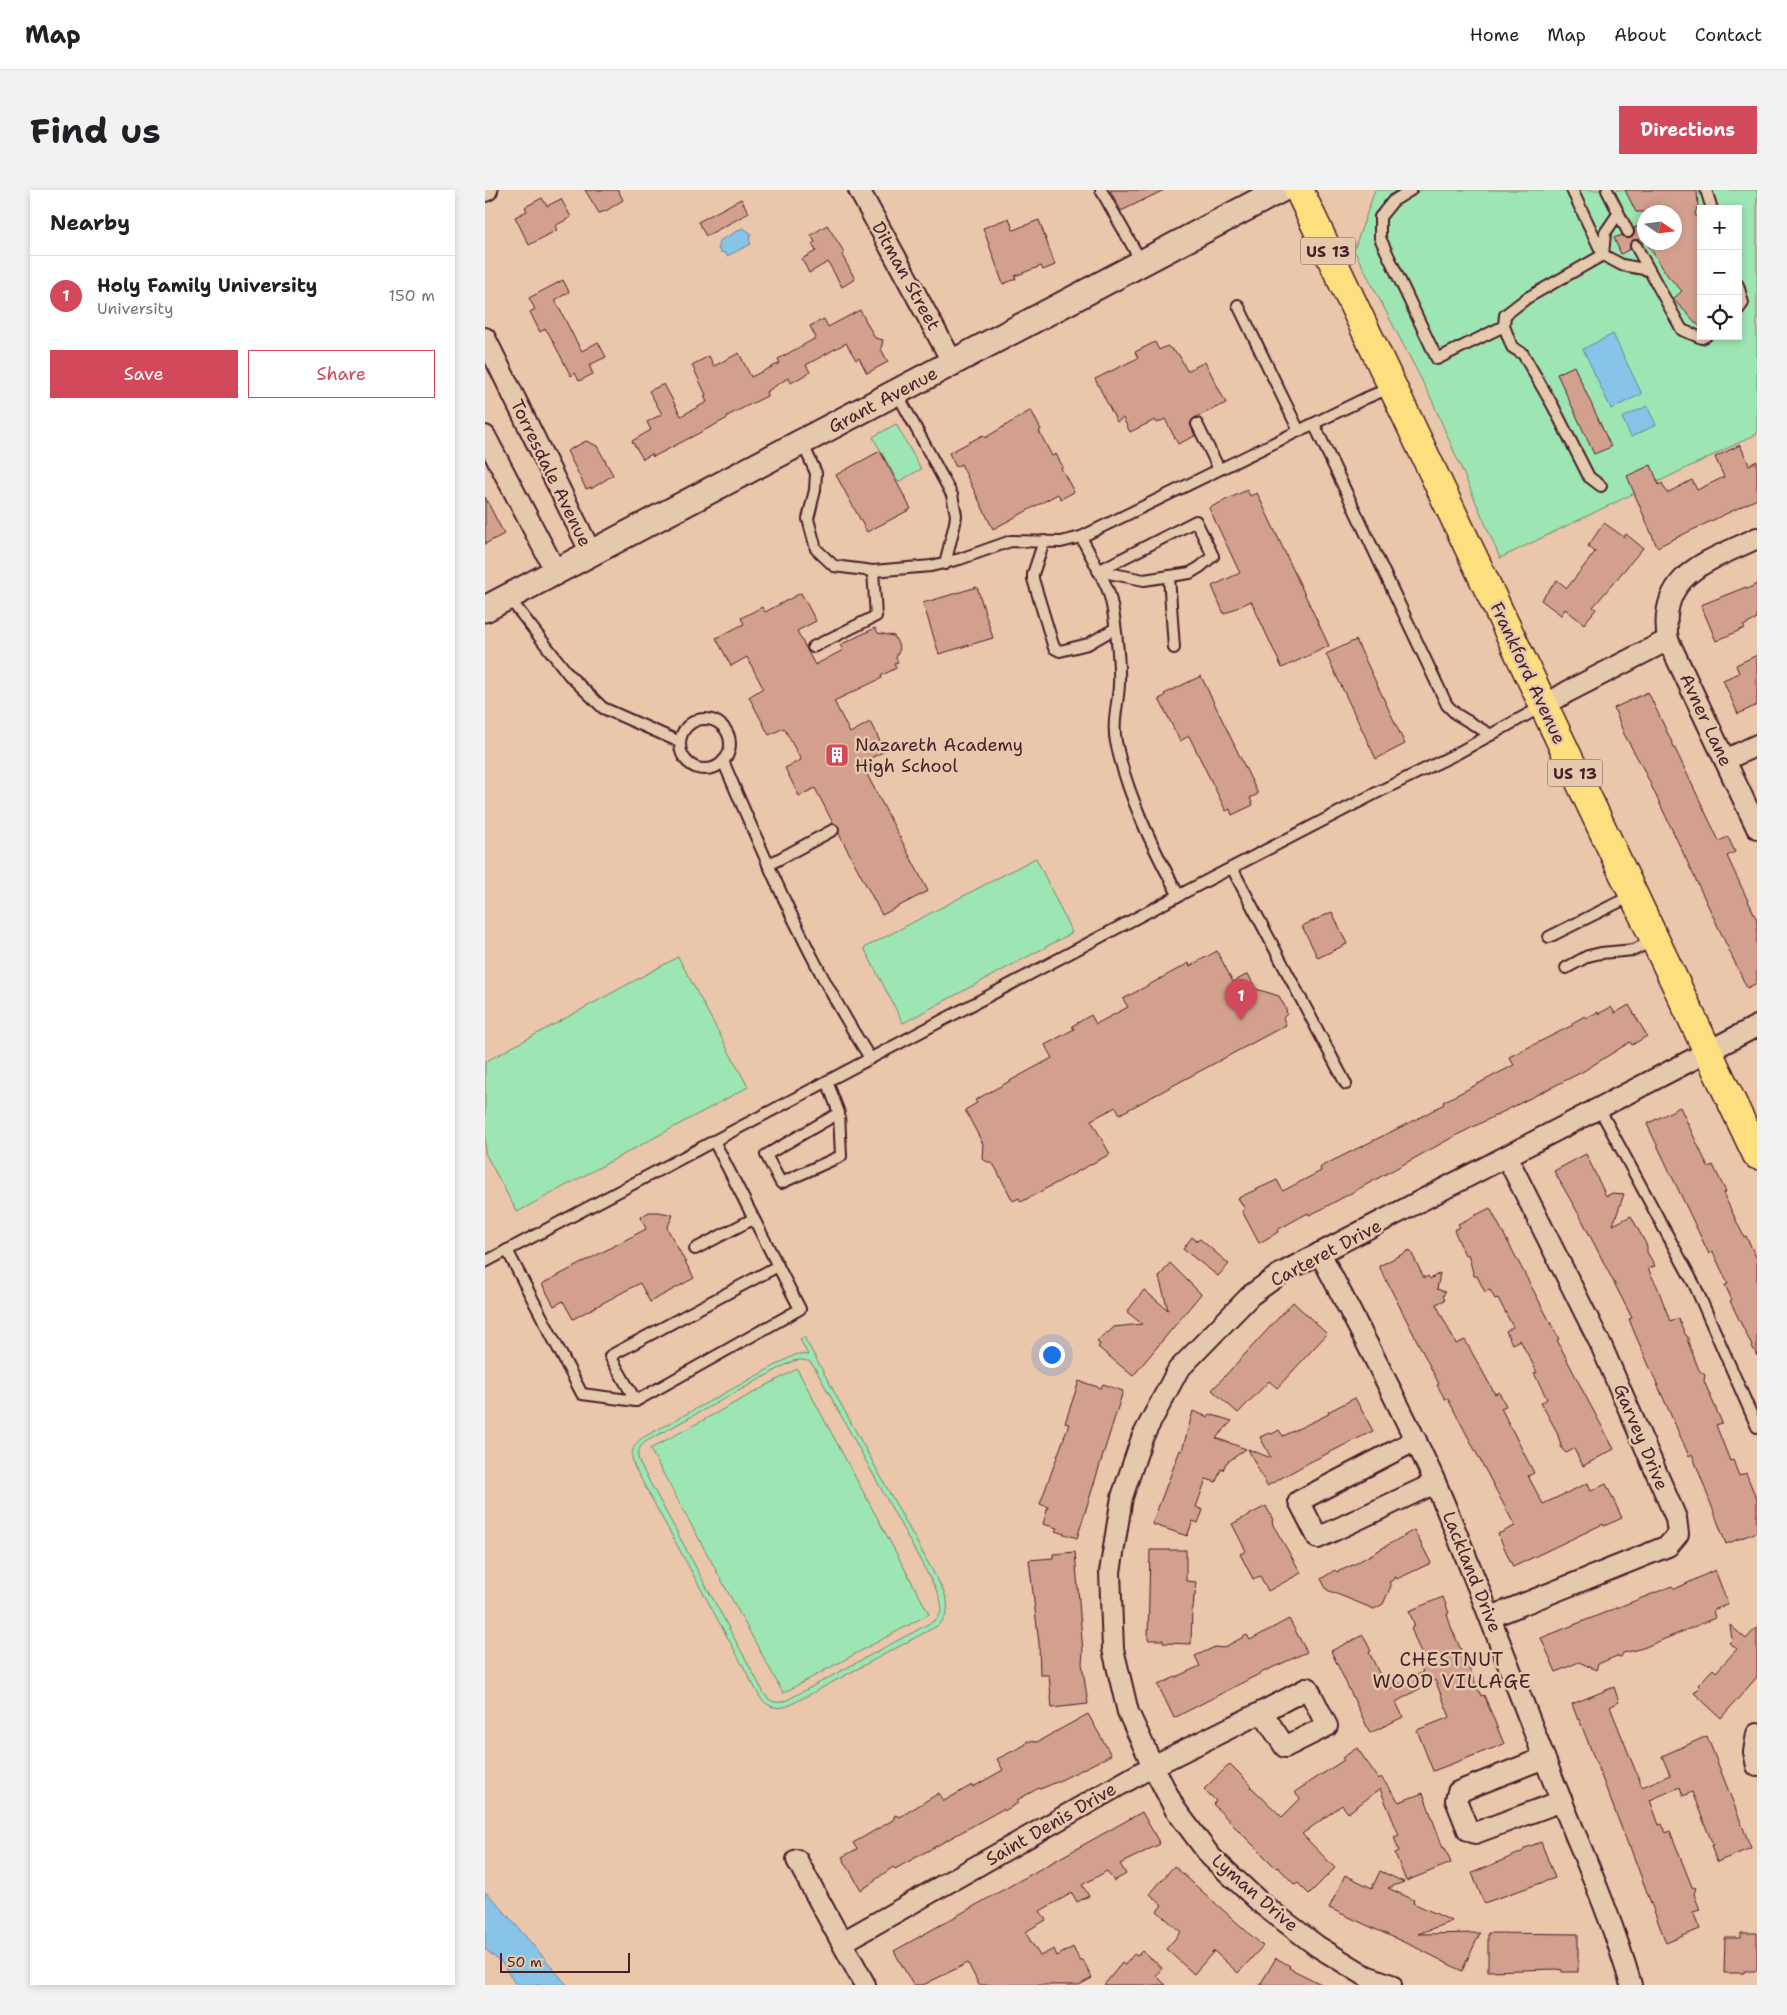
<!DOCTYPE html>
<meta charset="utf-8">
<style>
body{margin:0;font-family:"Shantell Sans",sans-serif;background:#f2f2f2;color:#202124}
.controls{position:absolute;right:15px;top:15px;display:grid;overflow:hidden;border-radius:0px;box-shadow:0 2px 8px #0003}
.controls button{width:45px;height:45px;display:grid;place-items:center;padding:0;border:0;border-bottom:1px solid #e0e0e0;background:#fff;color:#202124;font:25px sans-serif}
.compass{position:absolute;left:1152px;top:15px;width:45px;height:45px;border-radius:50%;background:#fff;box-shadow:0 2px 8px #0003;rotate:103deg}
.scale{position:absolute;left:15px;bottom:12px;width:130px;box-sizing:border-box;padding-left:5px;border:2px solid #4a1f2b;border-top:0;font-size:14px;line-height:18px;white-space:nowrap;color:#4a1f2b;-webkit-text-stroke:4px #e5c9ad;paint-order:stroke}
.you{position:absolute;left:566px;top:1164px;width:18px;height:18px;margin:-12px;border:4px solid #fff;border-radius:50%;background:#1a73e8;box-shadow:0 0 0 8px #1a73e833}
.badge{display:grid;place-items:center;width:32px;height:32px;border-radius:50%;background:#d1495b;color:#fff;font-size:16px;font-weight:700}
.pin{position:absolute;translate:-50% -41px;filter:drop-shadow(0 1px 2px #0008)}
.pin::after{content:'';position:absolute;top:26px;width:18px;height:15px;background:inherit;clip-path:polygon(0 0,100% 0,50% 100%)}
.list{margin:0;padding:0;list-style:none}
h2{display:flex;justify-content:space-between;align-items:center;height:65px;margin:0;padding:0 20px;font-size:21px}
h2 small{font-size:16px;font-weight:400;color:#757577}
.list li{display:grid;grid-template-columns:32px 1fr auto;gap:15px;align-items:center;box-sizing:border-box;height:80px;padding:0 20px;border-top:1px solid #e0e0e0}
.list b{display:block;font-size:19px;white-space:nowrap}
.list p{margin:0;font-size:16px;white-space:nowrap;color:#757577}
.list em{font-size:16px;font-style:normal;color:#757577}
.actions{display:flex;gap:10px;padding:15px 20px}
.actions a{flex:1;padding:11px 0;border:1px solid #d1495b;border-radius:0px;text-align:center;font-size:18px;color:#d1495b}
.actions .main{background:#d1495b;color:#fff}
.icon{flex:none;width:28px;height:28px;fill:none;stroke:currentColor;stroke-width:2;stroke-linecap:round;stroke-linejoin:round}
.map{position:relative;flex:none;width:1272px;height:1795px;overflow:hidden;border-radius:0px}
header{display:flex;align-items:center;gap:30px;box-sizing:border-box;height:70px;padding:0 25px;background:#fff;border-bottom:1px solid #e0e0e0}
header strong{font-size:24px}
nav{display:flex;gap:28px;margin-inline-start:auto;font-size:18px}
.intro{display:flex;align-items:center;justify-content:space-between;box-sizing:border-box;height:120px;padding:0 30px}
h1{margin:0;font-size:35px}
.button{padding:12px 22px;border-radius:0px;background:#d1495b;color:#fff;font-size:18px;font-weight:700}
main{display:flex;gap:30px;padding:0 30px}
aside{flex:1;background:#fff;border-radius:0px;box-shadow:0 2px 8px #0003}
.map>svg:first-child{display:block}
</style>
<header>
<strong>Map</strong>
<nav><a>Home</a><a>Map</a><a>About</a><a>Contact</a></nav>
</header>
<div class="intro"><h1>Find us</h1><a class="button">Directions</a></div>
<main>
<aside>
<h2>Nearby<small></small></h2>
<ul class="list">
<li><span class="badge">1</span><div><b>Holy Family University</b><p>University</p></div><em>150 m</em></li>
</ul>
<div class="actions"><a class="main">Save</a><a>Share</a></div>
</aside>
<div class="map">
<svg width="1272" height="1795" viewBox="0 0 1272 1795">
<rect width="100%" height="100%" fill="#eac6ab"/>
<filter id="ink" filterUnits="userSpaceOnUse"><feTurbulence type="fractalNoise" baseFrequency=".02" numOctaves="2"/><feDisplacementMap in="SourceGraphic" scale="10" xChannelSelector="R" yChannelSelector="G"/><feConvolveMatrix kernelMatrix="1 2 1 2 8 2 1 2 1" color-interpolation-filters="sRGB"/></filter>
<g filter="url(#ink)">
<g fill="#9de6b4" stroke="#748270" fill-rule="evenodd">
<path d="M890 0H1272V244L1015 368 946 208 869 60ZM1216 19H1253V146H1216ZM1160 22H1190V52H1160Z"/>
<polygon points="411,234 436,279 413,292 388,247"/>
<polygon points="551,668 587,743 418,833 379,758"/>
<polygon points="193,767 263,897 32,1022 0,963 0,872"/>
<path d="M319 1147 457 1398C464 1412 466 1425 452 1436L305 1515C294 1520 283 1518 275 1507L150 1278C144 1266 147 1254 159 1247L304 1168 312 1164 323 1165 315 1149ZM316 1170 324 1171 330 1178 452 1401C457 1413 460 1422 449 1431L302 1510C294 1514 286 1513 280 1505L155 1274C151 1265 153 1258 160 1252L308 1171Z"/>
<polygon points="312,1179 444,1424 298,1503 165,1259"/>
</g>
<g fill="#88c4e7" stroke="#6f829c">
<polygon points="258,38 266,43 264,50 266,54 242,66 240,63 235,62 233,58 235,54 234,51"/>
<polygon points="1128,144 1157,204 1126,219 1098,159"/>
<polygon points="1162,216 1171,235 1146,247 1137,228"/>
<polygon points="0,1702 12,1713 82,1795 31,1795 17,1773 0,1759"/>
</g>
<g fill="#d3a08e" stroke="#4a1f2b">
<polygon points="100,0 133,0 138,10 121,21 114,23"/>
<polygon points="625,0 679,0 636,21"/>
<polygon points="1140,0 1212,0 1213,15 1210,24 1216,37 1216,138 1188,109 1197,101 1183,86 1161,52 1190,52 1190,22 1151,22"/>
<polygon points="57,8 62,16 76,9 86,27 70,36 72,40 44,55 30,27 42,21 40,17"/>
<polygon points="256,9 264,23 221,46 213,32"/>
<polygon points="524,28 528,40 554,30 570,75 558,80 556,76 530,86 531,89 518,94 498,38"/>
<polygon points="1160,33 1160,52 1157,53 1154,50 1148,50 1145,53 1145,59 1136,64 1129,48 1137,45 1140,48 1146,48 1150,43 1149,38"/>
<polygon points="342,35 356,57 359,63 357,65 370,89 357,97 343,72 324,83 317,69 331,61 327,54 330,52 326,45"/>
<polygon points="78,90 84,102 70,110 91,151 97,161 113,152 121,167 104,175 108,184 94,191 90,183 86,186 63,142 60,139 55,142 45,122 50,119 44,108"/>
<polygon points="375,120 390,148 398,150 396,159 403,172 382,183 374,168 371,170 361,153 321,175 325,182 306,193 303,188 281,202 282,206 242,226 243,228 168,267 167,264 158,269 147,251 166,240 162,232 177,224 164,201 179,194 196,226 222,212 219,206 221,205 207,175 224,166 229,176 254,163 266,187 295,173 293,169 331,148 325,136 339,129 343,137"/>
<polygon points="670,152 674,160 682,156 694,165 702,181 720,172 741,213 709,228 705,234 710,246 693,254 680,229 672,233 670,230 645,242 638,228 632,232 610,189 653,168 650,162"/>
<polygon points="1089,176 1126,257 1109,264 1072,184"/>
<polygon points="546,220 556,240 554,241 567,266 571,264 578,277 576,278 589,302 576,309 573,304 508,339 476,274 471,277 464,263 498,245 500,248"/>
<polygon points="101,251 112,256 128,285 106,299 106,297 101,299 82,261"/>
<polygon points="1255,255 1264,275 1272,271 1272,309 1172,357 1142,286 1166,275 1174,295 1177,293 1182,303 1207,290 1212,300 1239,287 1230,267"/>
<polygon points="395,261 426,319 382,342 351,285"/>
<polygon points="762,300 765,306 772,303 844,456 797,478 766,411 739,424 727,396 755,383 724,318"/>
<polygon points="0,307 19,344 0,354"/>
<polygon points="1119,333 1139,347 1141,344 1158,358 1108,417 1111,419 1099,434 1080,419 1076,425 1056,410 1072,390 1082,398 1110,362 1103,356"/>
<polygon points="1272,394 1272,429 1258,436 1260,438 1231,451 1216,415 1261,397 1262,399"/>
<polygon points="492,397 508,448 454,464 438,413"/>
<polygon points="316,403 331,431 312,441 330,475 358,460 355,455 390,438 393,443 409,446 415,458 411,468 413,472 409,474 411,478 396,486 397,488 349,511 365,543 385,532 400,561 376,573 443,701 397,725 354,644 354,637 348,633 330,598 314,606 300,578 316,570 299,538 284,545 264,507 278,498 262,467 246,476 231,448 259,434 256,428 277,417 280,422"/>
<polygon points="871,450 920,554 891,569 841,464"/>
<polygon points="1272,465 1272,515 1253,524 1238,490 1254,483 1251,475"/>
<polygon points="716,486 773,604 765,608 768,615 747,625 745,619 741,621 704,546 695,551 674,509 680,506 679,504"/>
<polygon points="1163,502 1234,651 1243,647 1250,662 1242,666 1272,730 1272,793 1262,798 1157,576 1139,544 1129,518"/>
<polygon points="847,722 862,754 833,768 817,736"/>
<polygon points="732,761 748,792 763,784 771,799 794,806 801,819 802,824 798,828 801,835 635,924 631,917 606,930 625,964 536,1012 534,1008 528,1011 509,975 497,969 498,954 480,920 492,913 490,910 567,868 560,855 589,839 587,836 606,825 611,834 643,817 638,809 704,773 705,776"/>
<polygon points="1144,815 1162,846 1147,855 1145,852 1097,882 970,946 835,1020 824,1025 823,1023 792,1040 793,1042 788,1045 774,1053 757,1021 760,1019 753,1008 792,990 798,1001 811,994 836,981 835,978 839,975 932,929 959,914 958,912 1029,875 1024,867 1088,835 1087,833 1100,826 1101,828 1113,822 1113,824 1126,817 1130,823"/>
<polygon points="1195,917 1223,977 1228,975 1241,1002 1238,1003 1259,1047 1261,1046 1272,1069 1272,1166 1245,1111 1247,1110 1240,1095 1243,1094 1228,1062 1224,1064 1162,934"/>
<polygon points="1101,964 1121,1006 1128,1003 1139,1004 1128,1035 1146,1026 1162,1056 1162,1062 1170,1076 1163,1079 1172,1096 1185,1131 1193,1128 1200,1144 1203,1147 1203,1152 1214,1180 1220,1185 1219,1191 1237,1233 1231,1235 1245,1271 1248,1270 1254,1286 1261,1283 1272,1310 1272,1342 1241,1354 1207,1264 1204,1266 1150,1144 1144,1129 1147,1128 1097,1030 1069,981"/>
<polygon points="1005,1018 1074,1149 1072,1150 1100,1205 1129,1259 1098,1276 1089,1259 1081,1263 1077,1259 1072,1242 1056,1213 1062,1209 1049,1183 1052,1182 1035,1150 1027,1154 1021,1141 1028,1137 1013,1108 1010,1109 1005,1100 1000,1102 992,1086 989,1086 983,1064 980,1065 969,1040 975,1037 973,1034"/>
<polygon points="164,1022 174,1022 188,1025 182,1038 209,1088 165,1112 155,1093 88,1129 78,1111 69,1116 57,1094 161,1039 156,1027"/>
<polygon points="707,1047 712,1051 715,1049 744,1074 733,1086 698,1059"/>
<polygon points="925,1060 939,1088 943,1086 945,1089 955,1083 952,1099 960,1102 958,1106 960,1110 951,1114 971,1154 980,1150 1010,1204 1014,1202 1021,1216 1016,1218 1049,1283 1043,1286 1058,1314 1103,1293 1106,1301 1121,1294 1137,1328 1119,1336 1118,1334 1028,1377 1013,1344 1030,1336 963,1209 960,1209 952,1195 954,1194 894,1076"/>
<polygon points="685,1073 716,1104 648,1186 613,1157 615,1154 612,1152 621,1142 623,1143 629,1137 657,1134 642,1122 659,1100 683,1120 674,1087"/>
<polygon points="808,1112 842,1144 792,1198 784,1191 753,1223 727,1200"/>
<polygon points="594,1191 616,1198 618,1194 638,1201 592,1348 570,1341 572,1338 558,1334 563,1317 555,1314 584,1234 580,1233"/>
<polygon points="870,1208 888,1241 825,1272 782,1296 763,1259 786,1268 775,1247 784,1243 787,1244 794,1240 798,1246 844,1224 843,1222"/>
<polygon points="708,1221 723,1227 724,1224 747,1231 731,1248 761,1259 741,1273 738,1280 736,1279 731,1292 721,1289 711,1317 718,1320 713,1333 708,1331 702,1346 667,1334 695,1260 697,1261"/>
<polygon points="781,1316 788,1330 787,1331 788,1335 816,1383 783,1401 775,1386 768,1389 755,1364 761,1361 747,1334"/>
<polygon points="929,1340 946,1373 912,1389 910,1386 908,1390 904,1392 906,1396 898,1414 889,1419 842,1400 836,1389 850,1380 852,1382 868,1375"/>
<polygon points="665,1360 701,1360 701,1391 711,1392 710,1406 709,1406 708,1419 707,1419 706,1454 678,1453 678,1450 663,1450"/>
<polygon points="590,1362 598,1462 597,1473 603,1514 567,1518 564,1485 555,1485 554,1453 544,1370 568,1368 568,1364"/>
<polygon points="1230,1380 1243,1414 1228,1420 1230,1428 1158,1458 1138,1463 1136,1467 1132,1466 1113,1474 1111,1480 1094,1472 1071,1482 1056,1448 1187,1396 1190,1399"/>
<polygon points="958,1407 964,1423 962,1424 966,1437 996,1506 999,1505 1019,1554 948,1581 932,1540 965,1527 950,1490 911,1512 918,1527 885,1543 846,1461 878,1445 886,1461 884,1462 902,1500 938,1482 933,1470 937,1466 926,1438 930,1436 924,1421"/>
<polygon points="804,1429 822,1462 780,1481 689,1528 673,1495 715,1476 710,1466 730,1457 738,1458 762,1445 765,1450"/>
<polygon points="1245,1435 1261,1449 1272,1437 1272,1487 1236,1528 1209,1503 1215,1497 1213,1495 1228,1479 1231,1482 1252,1459 1244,1453 1247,1450"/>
<polygon points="1129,1497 1134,1512 1125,1517 1157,1597 1185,1585 1177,1566 1222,1546 1266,1658 1232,1672 1226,1656 1228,1655 1207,1602 1198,1606 1195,1597 1165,1610 1174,1635 1177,1634 1181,1643 1185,1641 1207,1697 1211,1698 1209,1704 1215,1720 1208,1722 1215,1739 1181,1753 1145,1657 1144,1657 1094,1529 1093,1530 1087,1514"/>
<polygon points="603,1524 626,1565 572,1592 555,1599 554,1598 532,1610 533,1613 519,1621 518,1619 410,1679 408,1677 390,1690 390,1691 376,1700 357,1667 372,1659 368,1653 408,1630 410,1625 415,1627 454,1603 459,1611 487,1595 488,1597 518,1580 512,1569 540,1555 542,1551 552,1552"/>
<polygon points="872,1558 894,1589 896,1587 914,1612 938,1603 958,1658 960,1658 966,1673 921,1691 910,1663 914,1661 909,1647 914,1645 895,1599 863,1623 857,1615 817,1644 850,1678 824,1704 813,1693 810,1695 793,1677 791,1678 748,1635 728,1614 731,1611 719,1599 745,1574 767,1596 766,1597 797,1627 815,1609 811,1604 811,1601 859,1570 857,1568"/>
<polygon points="657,1622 675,1654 635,1674 641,1684 629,1691 622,1681 597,1695 604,1706 592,1712 587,1703 555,1721 561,1730 540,1742 555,1766 569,1759 572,1766 588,1757 595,1771 598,1770 607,1788 594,1795 494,1795 483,1773 438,1795 428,1795 409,1761"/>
<polygon points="1056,1652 1070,1688 999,1713 987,1683 1037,1662 1040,1658"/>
<polygon points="689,1676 778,1756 753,1783 729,1761 709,1784 681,1759 696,1742 672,1721 677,1715 665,1704"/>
<polygon points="895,1681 919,1692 903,1698 929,1710 928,1713 967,1731 933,1744 995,1743 977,1781 936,1760 844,1718 860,1685 887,1698"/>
<polygon points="1003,1743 1093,1744 1093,1782 1077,1782 1077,1780 1072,1779 1003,1781"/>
<polygon points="1256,1743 1272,1743 1272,1781 1259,1781 1259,1783 1239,1783 1240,1748 1256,1748"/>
<polygon points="657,1761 677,1778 671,1786 681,1795 619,1795 637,1773 640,1775 649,1764 652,1766"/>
<polygon points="791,1768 805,1776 804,1778 838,1795 775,1795"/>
</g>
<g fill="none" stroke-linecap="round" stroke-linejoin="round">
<g stroke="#4a1f2b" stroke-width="14">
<g id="service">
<polyline points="616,0 657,73"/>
<polyline points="926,0 908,11 895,27 895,48 952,169 1019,136 1020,125 1042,108 1118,65 1087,0"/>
<polyline points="1122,0 1143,42"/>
<polyline points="1221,0 1227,19"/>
<polyline points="1133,24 1120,43 1118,65 1137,75 1164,80"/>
<polyline points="1151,56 1197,140 1217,148 1221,146"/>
<polyline points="1253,95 1258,113 1253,120"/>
<polyline points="753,115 814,241"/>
<polyline points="1019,136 1027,157 1038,164 1068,216 1104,287 1116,296"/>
<polyline points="412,203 467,305 471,325 470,333 460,374"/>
<polyline points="712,234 734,279"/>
<polyline points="829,234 962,515 971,524 1006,545"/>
<polyline points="317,252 331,283 330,300 323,329 331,359 349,376 388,381 446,376 475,369 526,351 576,352 596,347 881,208 907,197"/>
<polygon points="711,331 728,366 715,377 705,383 659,390 613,381"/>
<path d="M596 347C605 364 614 380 622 398 630 416 635 474 634 495 633 514 627 532 631 552 642 605 668 658 694 706"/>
<polyline points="559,351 548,384 548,389 569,458 575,461 603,454 629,439"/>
<polyline points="684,386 689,458"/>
<polyline points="24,408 84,485 118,518 195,552"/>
<polyline points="328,457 391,426 388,381"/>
<circle cx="220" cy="554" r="25"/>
<path d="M238 571C282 673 325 775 385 868"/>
<polyline points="283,675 348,640"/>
<polyline points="747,678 861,894"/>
<polyline points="1064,747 1148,705"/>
<polyline points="1081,778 1103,766 1116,763 1149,760 1169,750"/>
<polyline points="342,891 354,923 281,965 296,993 356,966 354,923"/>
<polyline points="1114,918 1210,1096 1272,1237"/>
<polyline points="210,1059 268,1029"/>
<polyline points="22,1060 97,1204 151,1211 315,1119 229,951"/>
<polyline points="0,1072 723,690 895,601 969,565 1058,516"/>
<polyline points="151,1211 125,1166 293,1076"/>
</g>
</g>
<g stroke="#4a1f2b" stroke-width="24">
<g id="minor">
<polyline points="374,0 468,173"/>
<polyline points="0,1 2,0"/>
<polyline points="0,148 106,363"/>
<polyline points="0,246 71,382"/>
<path d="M1272 348C1223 372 1172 383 1183 450L1272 638"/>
<polyline points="1059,516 1082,502 1183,450"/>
<polyline points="1240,570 1272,555"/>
<path d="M835 1063C874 1139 915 1214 950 1292 989 1383 1023 1475 1059 1567 1088 1643 1124 1717 1146 1795"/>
<polyline points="931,1250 814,1311 833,1348 950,1293"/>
<polyline points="1006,1427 1183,1356 1193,1344 1191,1328 1116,1155 1022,967"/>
<polygon points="823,1498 842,1536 800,1557 777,1522"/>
<polyline points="1272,1544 1269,1562 1272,1576"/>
<polyline points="1059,1568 973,1602 971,1610 983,1640 990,1643 1077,1611"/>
<polyline points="312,1670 380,1795"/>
<polyline points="358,1752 668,1576 777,1522"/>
<polyline points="906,1795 881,1786 832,1756 778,1715 726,1667 690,1619 668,1576 643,1522 628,1459 625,1382 637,1307 657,1248 693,1180 766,1105 795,1084 1272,836"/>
</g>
</g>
<g stroke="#4a1f2b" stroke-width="29">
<polyline id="tertiary" points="0,419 795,0"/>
</g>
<g stroke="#4a1f2b" stroke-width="31">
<polyline id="primary" points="814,0 1272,965"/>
</g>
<use href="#service" stroke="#e5c9ad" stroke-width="10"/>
<use href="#minor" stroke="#e5c9ad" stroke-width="20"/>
<use href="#tertiary" stroke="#e5c9ad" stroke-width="25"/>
<use href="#primary" stroke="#fedf80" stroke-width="28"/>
</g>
</g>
<defs>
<g id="building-square" transform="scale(1.25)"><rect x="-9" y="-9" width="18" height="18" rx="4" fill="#d1495b" stroke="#e5c9ad"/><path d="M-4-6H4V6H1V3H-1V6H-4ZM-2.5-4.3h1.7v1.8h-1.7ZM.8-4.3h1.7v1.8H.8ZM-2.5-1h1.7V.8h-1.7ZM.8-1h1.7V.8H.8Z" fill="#fff"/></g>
</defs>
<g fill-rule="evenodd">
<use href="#building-square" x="352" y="565"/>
</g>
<g text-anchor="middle" stroke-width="5" stroke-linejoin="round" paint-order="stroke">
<g fill="#e5c9ad" stroke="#785252" stroke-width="1">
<rect x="815.5" y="47.5" width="55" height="27" rx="4"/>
<rect x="1062.5" y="569.5" width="55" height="27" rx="4"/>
</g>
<g font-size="16" font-weight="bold" fill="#4a1f2b">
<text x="843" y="67">US 13</text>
<text x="1090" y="589">US 13</text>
</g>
<g font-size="18" fill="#4a1f2b" stroke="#e5c9ad">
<text transform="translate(421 86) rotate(61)" y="6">Ditman Street</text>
<text transform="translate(398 210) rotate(-28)" y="6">Grant Avenue</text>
<text transform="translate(66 283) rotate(64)" y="6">Torresdale Avenue</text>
<text transform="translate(1043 483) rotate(65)" y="6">Frankford Avenue</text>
<text transform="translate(1221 530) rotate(65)" y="6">Avner Lane</text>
<text transform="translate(841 1063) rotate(-28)" y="6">Carteret Drive</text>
<text transform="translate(1156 1247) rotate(67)" y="6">Garvey Drive</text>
<text transform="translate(987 1382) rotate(68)" y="6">Lackland Drive</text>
<text transform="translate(566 1634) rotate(-30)" y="6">Saint Denis Drive</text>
<text transform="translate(770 1703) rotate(41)" y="6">Lyman Drive</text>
</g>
<g font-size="18" fill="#4a1f2b" stroke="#e5c9ad" text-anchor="start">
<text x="370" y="561">Nazareth Academy<tspan x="370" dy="21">High School</tspan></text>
</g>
<g font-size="19" letter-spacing="1" fill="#4a1f2b" stroke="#e5c9ad">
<text x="967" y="1476">CHESTNUT<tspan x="967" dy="22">WOOD VILLAGE</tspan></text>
</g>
</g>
</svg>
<div class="controls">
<button>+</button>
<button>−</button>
<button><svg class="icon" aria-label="locate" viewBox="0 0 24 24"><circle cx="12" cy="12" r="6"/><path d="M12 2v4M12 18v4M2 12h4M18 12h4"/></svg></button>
</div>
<svg class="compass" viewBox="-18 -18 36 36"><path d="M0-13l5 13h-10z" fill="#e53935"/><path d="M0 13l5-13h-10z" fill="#757577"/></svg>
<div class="scale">50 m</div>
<div class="you"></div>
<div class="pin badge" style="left:756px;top:830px">1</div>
</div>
</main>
